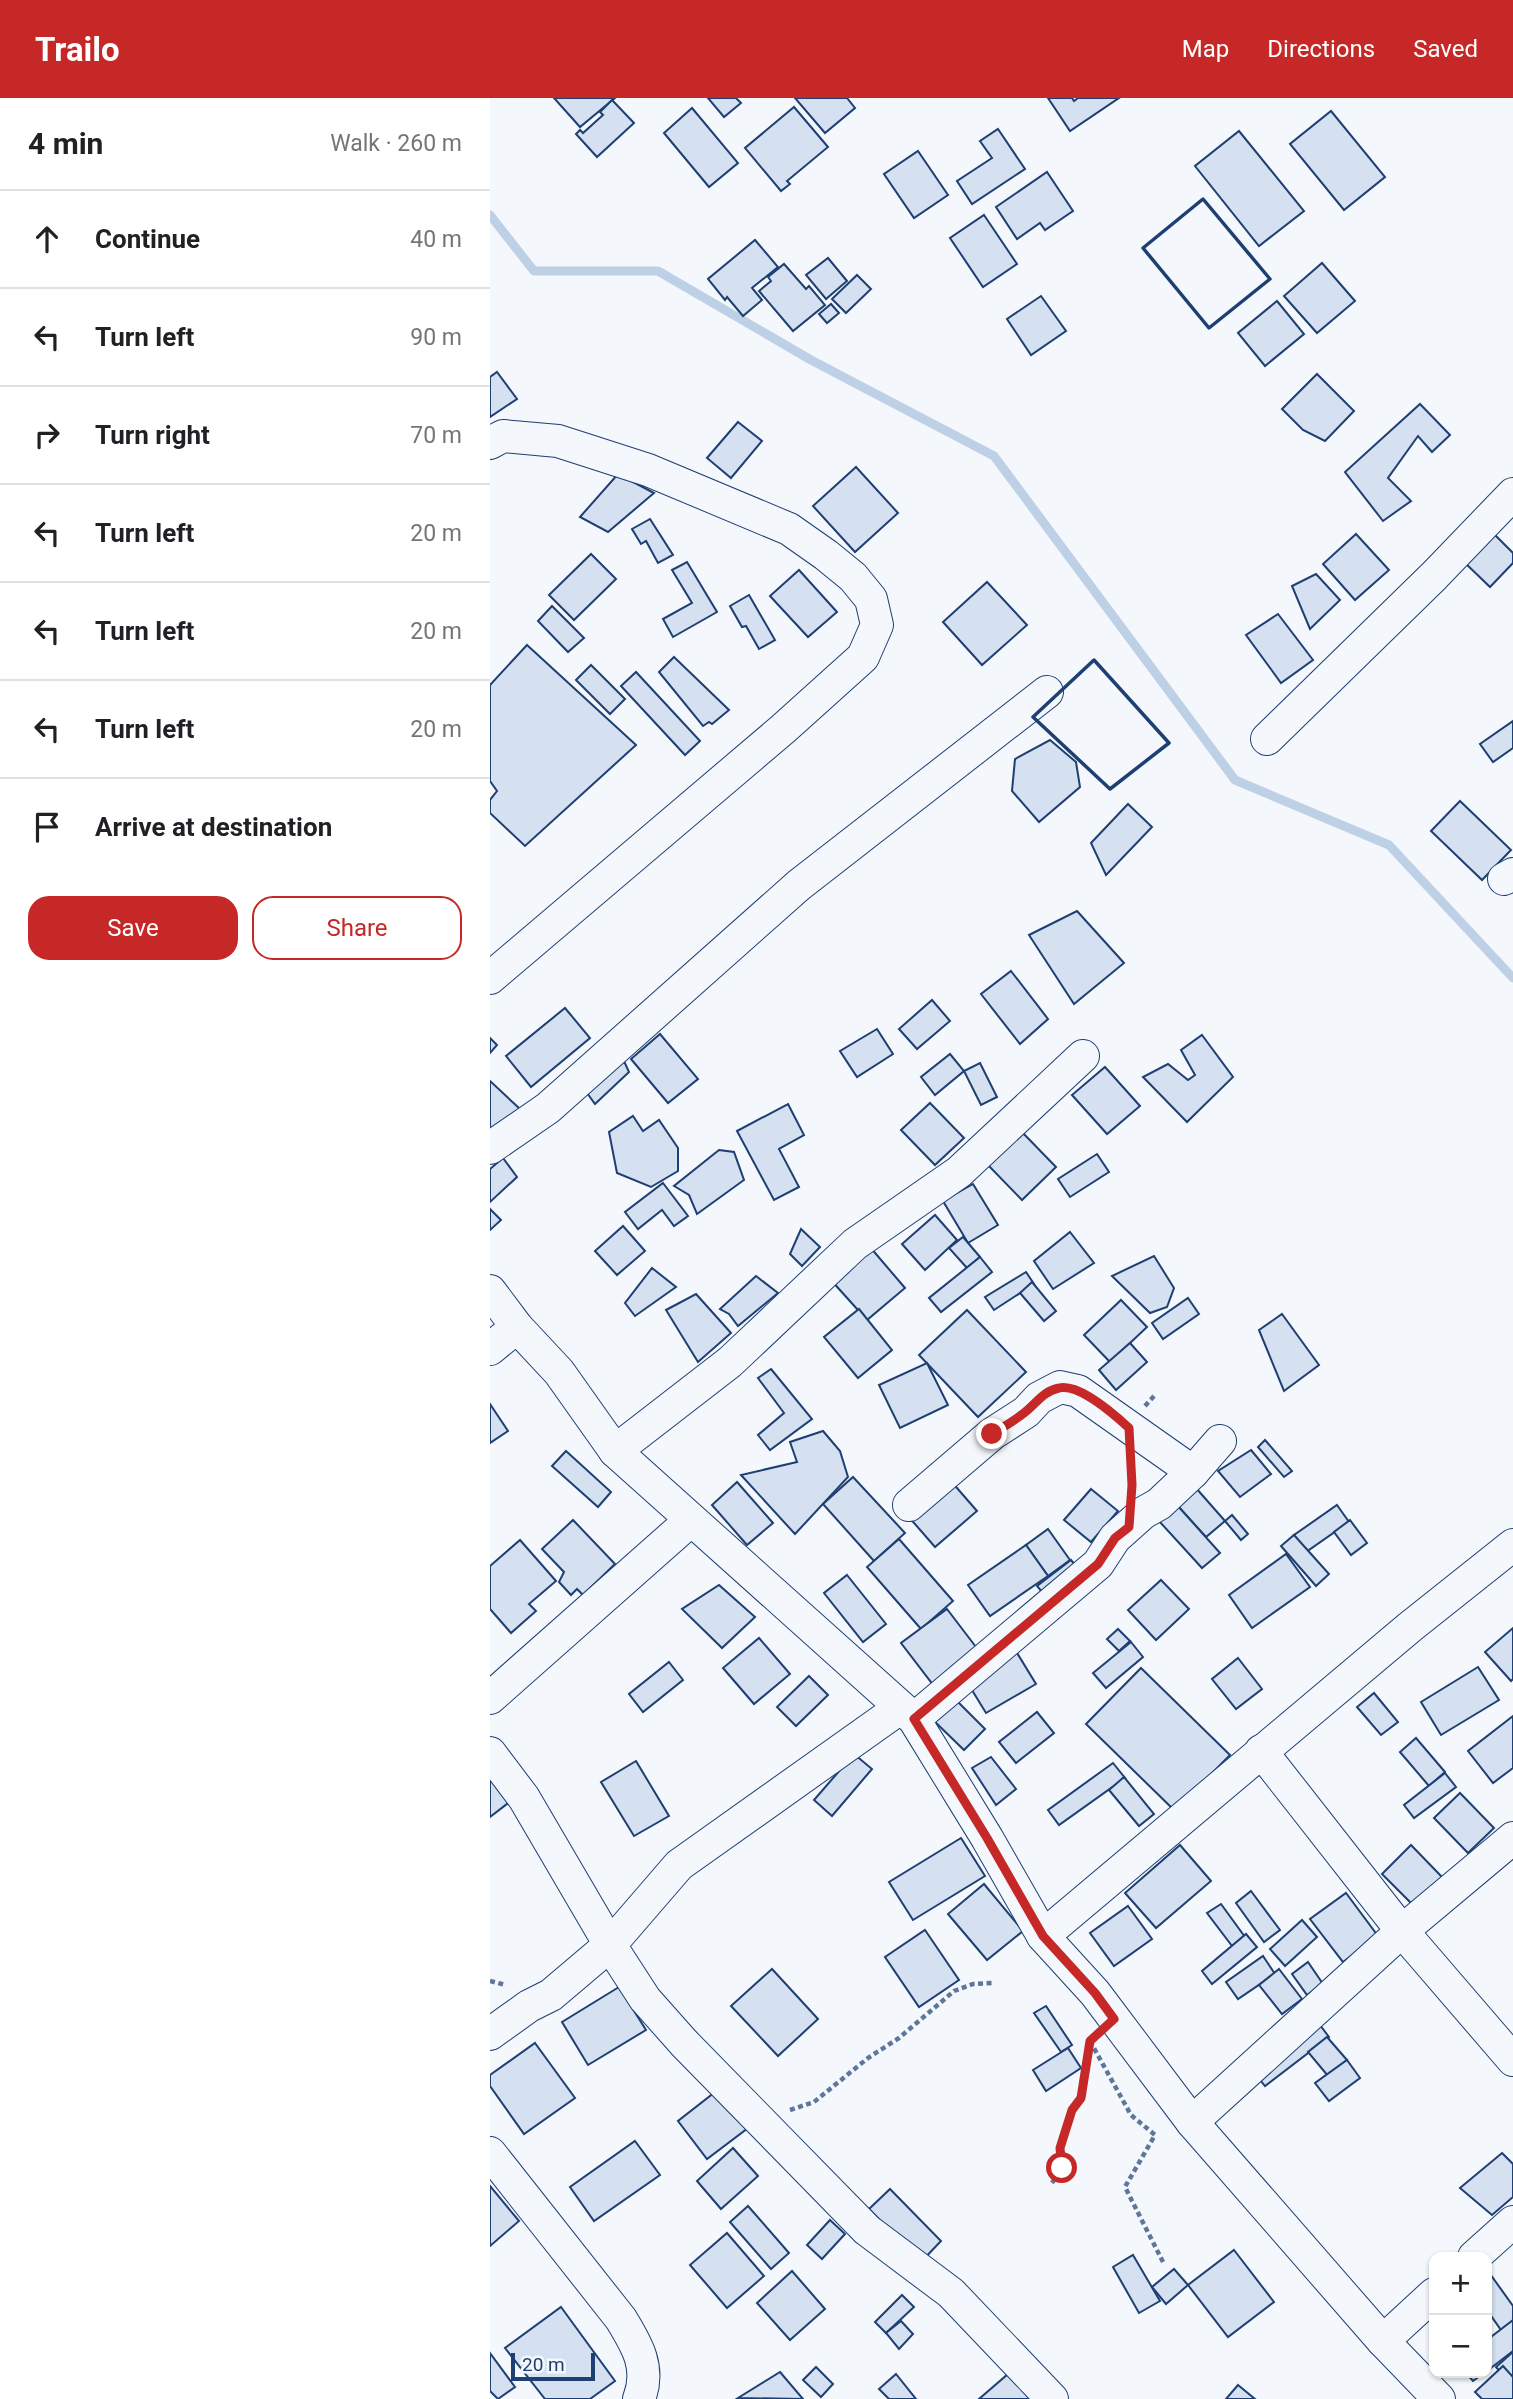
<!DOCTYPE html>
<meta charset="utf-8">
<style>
body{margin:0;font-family:Roboto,sans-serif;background:#f2f2f2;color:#202124}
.controls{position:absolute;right:21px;bottom:21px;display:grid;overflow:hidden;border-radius:14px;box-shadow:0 2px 5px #0004}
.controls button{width:63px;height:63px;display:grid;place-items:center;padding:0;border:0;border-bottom:2px solid #e0e0e0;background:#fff;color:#202124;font:35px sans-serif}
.scale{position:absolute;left:21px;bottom:18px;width:84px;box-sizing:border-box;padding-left:7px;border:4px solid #1d3f73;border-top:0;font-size:19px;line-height:24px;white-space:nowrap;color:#1d3f73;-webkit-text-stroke:5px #f4f7fb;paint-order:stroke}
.stop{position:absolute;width:21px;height:21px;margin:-16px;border:5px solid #c62828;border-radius:50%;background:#fff}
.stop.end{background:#c62828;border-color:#fff;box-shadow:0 2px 7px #0008}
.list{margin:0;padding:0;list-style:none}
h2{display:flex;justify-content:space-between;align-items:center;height:91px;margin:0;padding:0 28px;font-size:30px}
h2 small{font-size:23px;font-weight:400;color:#757577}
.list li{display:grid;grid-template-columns:46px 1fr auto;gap:21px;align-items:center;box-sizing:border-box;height:98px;padding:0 28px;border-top:2px solid #e0e0e0}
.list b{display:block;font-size:26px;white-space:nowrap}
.list em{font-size:23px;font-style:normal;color:#757577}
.actions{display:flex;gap:14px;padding:21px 28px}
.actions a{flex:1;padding:16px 0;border:2px solid #c62828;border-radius:21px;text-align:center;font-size:24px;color:#c62828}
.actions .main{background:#c62828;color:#fff}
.icon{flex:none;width:38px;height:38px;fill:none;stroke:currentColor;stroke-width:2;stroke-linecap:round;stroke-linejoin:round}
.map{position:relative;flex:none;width:1023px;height:2301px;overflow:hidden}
header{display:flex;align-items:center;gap:42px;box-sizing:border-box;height:98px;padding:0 35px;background:#c62828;color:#fff}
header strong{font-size:33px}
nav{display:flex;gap:38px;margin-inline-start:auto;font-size:24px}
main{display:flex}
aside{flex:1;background:#fff}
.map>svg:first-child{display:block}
</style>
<header>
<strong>Trailo</strong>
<nav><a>Map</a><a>Directions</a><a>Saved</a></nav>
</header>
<main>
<aside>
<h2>4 min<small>Walk · 260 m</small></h2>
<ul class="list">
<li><svg class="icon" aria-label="ahead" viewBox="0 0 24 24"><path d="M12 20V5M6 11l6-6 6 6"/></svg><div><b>Continue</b></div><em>40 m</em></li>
<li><svg class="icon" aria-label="left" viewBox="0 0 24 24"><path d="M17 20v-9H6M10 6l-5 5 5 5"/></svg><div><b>Turn left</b></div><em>90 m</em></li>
<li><svg class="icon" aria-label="right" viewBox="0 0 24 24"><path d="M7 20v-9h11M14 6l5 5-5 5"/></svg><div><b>Turn right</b></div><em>70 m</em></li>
<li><svg class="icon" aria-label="left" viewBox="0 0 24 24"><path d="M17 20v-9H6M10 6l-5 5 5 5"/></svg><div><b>Turn left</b></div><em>20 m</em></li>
<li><svg class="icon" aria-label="left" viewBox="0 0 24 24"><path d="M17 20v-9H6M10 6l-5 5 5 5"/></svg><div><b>Turn left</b></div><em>20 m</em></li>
<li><svg class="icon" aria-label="left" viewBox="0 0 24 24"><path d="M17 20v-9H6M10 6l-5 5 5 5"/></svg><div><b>Turn left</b></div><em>20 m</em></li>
<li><svg class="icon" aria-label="arrive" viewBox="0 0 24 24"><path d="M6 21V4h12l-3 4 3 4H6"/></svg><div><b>Arrive at destination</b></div></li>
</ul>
<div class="actions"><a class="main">Save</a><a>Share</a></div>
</aside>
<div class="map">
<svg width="1023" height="2301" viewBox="0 0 1023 2301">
<rect width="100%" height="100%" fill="#f4f7fb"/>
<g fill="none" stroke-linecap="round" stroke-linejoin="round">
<polyline stroke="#bed0e5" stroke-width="9" points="0,117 44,173 168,173 321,262 504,358 745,682 899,747 1023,880"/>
</g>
<g fill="#d5e0f0" stroke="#1d3f73" stroke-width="2">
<polygon points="64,0 125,0 90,29"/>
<polygon points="218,0 246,0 251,5 234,19"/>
<polygon points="305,0 357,0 365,10 335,35"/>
<polygon points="558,0 582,0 584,3 588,0 629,0 580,33"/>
<polygon points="122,2 144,25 107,59 86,36 90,32 93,35 113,17 110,14"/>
<polygon points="304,9 338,49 297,83 300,86 291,93 255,50"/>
<polygon points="202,10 248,65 219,89 174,35"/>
<polygon points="841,13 895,79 854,112 800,46"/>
<polygon points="508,31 535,71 482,106 467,83 502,60 490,43"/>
<polygon points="749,33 814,113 769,148 705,68"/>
<polygon points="428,53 458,97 424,120 394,76"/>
<polygon points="557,74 583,113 555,132 550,125 527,141 506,109"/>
<polygon points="494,117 527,166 493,189 460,140"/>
<polygon points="265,142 288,169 262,190 272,202 253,218 237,199 235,202 218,181"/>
<polygon points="338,160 357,183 336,201 316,177"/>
<polygon points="832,165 865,203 827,235 794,198"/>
<polygon points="294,166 316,191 319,188 335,207 303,233 269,193 281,183 278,179"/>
<polygon points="367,177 381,191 356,215 342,201"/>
<polygon points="551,198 576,233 541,257 517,221"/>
<polygon points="787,203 814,236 775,268 748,235"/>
<polygon points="341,206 349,215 337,225 329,216"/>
<polygon points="7,274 27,301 0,319 0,279"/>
<polygon points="827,276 864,313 835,343 813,332 792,311"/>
<polygon points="930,306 960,337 942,354 928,338 898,380 921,403 893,423 855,374"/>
<polygon points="248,324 272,343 241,380 217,360"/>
<polygon points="366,369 408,415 365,454 323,408"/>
<polygon points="128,376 164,395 118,434 90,419"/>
<polygon points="160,421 183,457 168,465 156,443 151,446 142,431"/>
<polygon points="1001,433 1023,455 1023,465 1000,489 972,462"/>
<polygon points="866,436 899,472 865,502 833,466"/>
<polygon points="101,456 126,481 84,522 59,497"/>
<polygon points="197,464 227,514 183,539 173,521 202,505 182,472"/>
<polygon points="309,472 347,514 318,539 280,498"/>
<polygon points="826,476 850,502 820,531 802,488"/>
<polygon points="497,484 537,527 492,567 453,524"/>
<polygon points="259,497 285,542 269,551 256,528 252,529 240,508"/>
<polygon points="62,508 94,540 78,554 48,523"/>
<polygon points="788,516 823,562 791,585 756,537"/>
<polygon points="37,547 146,647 35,748 0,715 0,702 7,693 0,683 0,587"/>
<polygon points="184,559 239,612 222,626 219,624 213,628 169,574"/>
<polygon points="101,567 135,601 120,616 86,582"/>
<polygon points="146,574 210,643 195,657 131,588"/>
<polygon points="1023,623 1023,650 1003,664 990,646"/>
<polygon points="560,642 586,664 590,689 549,724 522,693 525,661"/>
<polygon points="970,703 1021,752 992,782 941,733"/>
<polygon points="638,706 662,729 616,777 601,745"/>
<polygon points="587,813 634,865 584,906 539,837"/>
<polygon points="521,873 558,921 530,946 491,896"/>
<polygon points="442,902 460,923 427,951 409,931"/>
<polygon points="75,910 100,940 41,989 16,958"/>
<polygon points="387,931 403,956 367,979 350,953"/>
<polygon points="170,936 208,981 178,1005 141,961"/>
<polygon points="712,937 743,979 697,1024 653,979 678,966 698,982 705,977 691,952"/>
<polygon points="0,940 7,947 0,955"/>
<polygon points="460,956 474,973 445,997 431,979"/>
<polygon points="133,961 139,974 105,1006 92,988"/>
<polygon points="490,965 507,999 491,1007 474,973"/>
<polygon points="615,969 650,1008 617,1036 582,997"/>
<polygon points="0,983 30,1011 0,1037"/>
<polygon points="440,1005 474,1040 445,1067 411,1032"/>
<polygon points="298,1006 314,1037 289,1051 309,1089 284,1102 247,1033"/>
<polygon points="143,1018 153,1033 169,1022 188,1050 188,1073 161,1089 127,1075 119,1034"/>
<polygon points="530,1032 566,1069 532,1102 496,1065"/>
<polygon points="229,1052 244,1054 254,1082 207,1116 199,1097 184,1088"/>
<polygon points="607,1056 619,1074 580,1099 568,1081"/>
<polygon points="13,1060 27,1079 0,1104 0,1071"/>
<polygon points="173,1085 198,1118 184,1128 172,1112 148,1131 135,1114"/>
<polygon points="483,1086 508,1127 478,1145 453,1103"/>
<polygon points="0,1111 11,1122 0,1132"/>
<polygon points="445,1117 467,1142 435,1172 412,1146"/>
<polygon points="133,1128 155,1153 127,1177 105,1153"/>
<polygon points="311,1131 330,1149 312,1168 300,1156"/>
<polygon points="580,1134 604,1165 563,1191 544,1163"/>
<polygon points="473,1139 490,1159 477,1170 459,1150"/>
<polygon points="380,1149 415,1190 377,1222 340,1181"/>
<polygon points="664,1158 684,1190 677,1209 660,1215 622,1178"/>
<polygon points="490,1159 502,1174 451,1214 439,1200"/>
<polygon points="162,1170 186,1189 145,1218 135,1205"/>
<polygon points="536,1174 544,1186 504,1212 495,1199"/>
<polygon points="266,1178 288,1195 248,1228 239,1216 230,1211"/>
<polygon points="542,1184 566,1213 554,1223 530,1195"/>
<polygon points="206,1196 241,1235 208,1264 176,1212"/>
<polygon points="698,1200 709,1216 673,1241 662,1225"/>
<polygon points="631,1202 657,1229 620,1264 594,1237"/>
<polygon points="369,1211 402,1252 368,1280 334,1239"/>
<polygon points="477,1212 536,1274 488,1319 429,1257"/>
<polygon points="792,1216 829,1267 794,1293 769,1232"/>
<polygon points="640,1245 657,1264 626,1292 609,1272"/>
<polygon points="437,1265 458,1307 410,1330 389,1287"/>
<polygon points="281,1271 322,1321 280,1352 268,1337 294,1315 268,1280"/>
<polygon points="0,1306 18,1333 0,1345"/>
<polygon points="333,1333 350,1353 358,1379 305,1436 251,1377 307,1364 300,1344"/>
<polygon points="775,1342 802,1373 794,1379 768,1349"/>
<polygon points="761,1352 781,1376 750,1399 728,1373"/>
<polygon points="76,1353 121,1394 108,1409 62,1368"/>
<polygon points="363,1379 415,1435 384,1463 333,1406"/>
<polygon points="460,1382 487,1413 445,1449 418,1418"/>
<polygon points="247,1384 283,1425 257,1447 222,1407"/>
<polygon points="706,1390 735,1423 716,1439 687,1407"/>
<polygon points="601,1391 628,1413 601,1444 574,1422"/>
<polygon points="687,1407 730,1455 712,1470 669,1423"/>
<polygon points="847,1407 859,1424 816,1454 804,1437"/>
<polygon points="742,1417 758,1436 751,1442 735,1423"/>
<polygon points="83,1422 125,1466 93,1497 87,1491 81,1497 69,1484 74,1474 52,1451"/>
<polygon points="860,1422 877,1445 861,1457 844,1434"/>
<polygon points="558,1431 580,1462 558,1478 536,1447"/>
<polygon points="804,1437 839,1476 826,1488 791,1448"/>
<polygon points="409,1441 463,1503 431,1531 377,1469"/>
<polygon points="30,1442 66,1483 39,1506 46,1513 21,1535 0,1511 0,1468"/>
<polygon points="536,1447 558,1478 500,1518 478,1487"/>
<polygon points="796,1456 820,1489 762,1530 739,1497"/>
<polygon points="581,1462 591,1474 557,1500 547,1488"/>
<polygon points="357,1477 396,1526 373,1544 334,1495"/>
<polygon points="671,1482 699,1511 666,1542 638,1512"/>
<polygon points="229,1487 265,1519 232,1550 192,1511"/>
<polygon points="457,1511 489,1553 444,1588 411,1545"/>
<polygon points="1023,1530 1023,1581 1021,1583 995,1554"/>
<polygon points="628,1531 640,1543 629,1553 617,1541"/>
<polygon points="269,1540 300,1576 264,1606 233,1570"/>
<polygon points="641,1544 653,1559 616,1590 603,1575"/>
<polygon points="524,1550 546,1586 496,1615 474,1579"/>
<polygon points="748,1560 772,1591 746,1611 722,1581"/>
<polygon points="179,1564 193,1582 153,1614 139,1596"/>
<polygon points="988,1569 1009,1602 951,1637 931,1604"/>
<polygon points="651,1570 740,1657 685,1713 596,1626"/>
<polygon points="319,1578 338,1597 306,1628 287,1609"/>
<polygon points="884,1595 908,1624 891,1637 867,1609"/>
<polygon points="462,1598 495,1631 474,1652 441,1620"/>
<polygon points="547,1614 564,1635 526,1665 509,1644"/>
<polygon points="1023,1618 1023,1670 1003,1685 978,1653"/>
<polygon points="926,1640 955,1674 939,1688 910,1654"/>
<polygon points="364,1656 382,1671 342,1718 324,1702"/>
<polygon points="501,1659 526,1691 506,1707 482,1670"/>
<polygon points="146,1663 179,1718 144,1738 111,1684"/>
<polygon points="0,1665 26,1699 0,1719"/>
<polygon points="623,1665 635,1680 569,1727 558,1712"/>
<polygon points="955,1675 966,1689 924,1720 914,1707"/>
<polygon points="634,1679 664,1716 649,1728 619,1692"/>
<polygon points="970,1695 1004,1730 978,1755 944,1720"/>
<polygon points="471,1740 495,1778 423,1822 399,1784"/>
<polygon points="690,1747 721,1783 666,1830 635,1795"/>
<polygon points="921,1747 952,1779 923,1807 892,1776"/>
<polygon points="494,1786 533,1833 497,1862 458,1816"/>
<polygon points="761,1793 790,1832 774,1844 746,1805"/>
<polygon points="856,1795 888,1838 853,1864 820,1821"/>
<polygon points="731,1806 755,1839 742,1848 717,1815"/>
<polygon points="638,1808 662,1841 624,1868 600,1835"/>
<polygon points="812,1822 827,1839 795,1868 780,1851"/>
<polygon points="435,1832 469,1882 429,1909 395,1859"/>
<polygon points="756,1836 767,1849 722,1886 712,1873"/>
<polygon points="773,1858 785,1876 748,1901 736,1884"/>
<polygon points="818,1864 833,1886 817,1897 802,1876"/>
<polygon points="282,1871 328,1921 288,1958 241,1908"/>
<polygon points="789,1871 812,1901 792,1916 769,1887"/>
<polygon points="129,1889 156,1932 98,1967 72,1924"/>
<polygon points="556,1908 582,1947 571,1954 544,1915"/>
<polygon points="827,1923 839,1939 775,1988 763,1973"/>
<polygon points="837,1939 857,1962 838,1978 818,1954"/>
<polygon points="45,1945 85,2000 34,2036 0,1988 0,1977"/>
<polygon points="578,1950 591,1970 556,1993 543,1972"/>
<polygon points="857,1962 870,1980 839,2003 825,1985"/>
<polygon points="229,1991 258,2030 217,2061 188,2023"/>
<polygon points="145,2043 170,2077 104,2123 80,2089"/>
<polygon points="243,2050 268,2078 231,2111 207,2083"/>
<polygon points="1012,2055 1023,2066 1023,2099 1002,2117 970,2090"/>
<polygon points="0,2088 29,2123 0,2148"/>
<polygon points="400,2091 451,2143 431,2164 379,2111"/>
<polygon points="258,2108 299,2155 281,2171 240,2124"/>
<polygon points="340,2122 355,2136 332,2161 317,2147"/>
<polygon points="237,2135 274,2178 237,2210 200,2167"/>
<polygon points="744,2152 784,2204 738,2239 698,2187"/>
<polygon points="643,2157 670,2203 649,2215 623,2169"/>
<polygon points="684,2171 698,2187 676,2206 662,2189"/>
<polygon points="302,2173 335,2211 300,2242 267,2205"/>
<polygon points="998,2173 1023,2208 1023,2223 1011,2232 997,2212"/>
<polygon points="412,2197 424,2209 396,2235 385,2224"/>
<polygon points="71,2209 125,2283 100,2301 55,2301 15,2250"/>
<polygon points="1023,2222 1023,2253 997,2273 997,2242"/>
<polygon points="411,2223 423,2236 409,2251 396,2235"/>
<polygon points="1023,2254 1023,2279 1019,2283 1006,2269"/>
<polygon points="0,2255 25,2289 8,2301 0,2293"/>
<polygon points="1013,2268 1023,2279 1023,2301 992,2301 985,2294"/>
<polygon points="326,2269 343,2286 331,2299 313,2282"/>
<polygon points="290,2274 313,2301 248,2300"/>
<polygon points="976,2275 994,2275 983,2283"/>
<polygon points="406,2276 426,2301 399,2301 389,2291"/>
<polygon points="518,2276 540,2301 489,2301"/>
<polygon points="748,2287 765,2301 736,2301"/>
</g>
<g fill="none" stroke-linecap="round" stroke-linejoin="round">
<g stroke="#1d3f73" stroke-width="34">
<g id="minor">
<polyline points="0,345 13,338 68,343 158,372 299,431 336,457 363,479 381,501 387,527 373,559 293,631 0,880"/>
<polyline points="777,641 944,478 1023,396"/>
<polyline points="1014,781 1023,776"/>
<polyline points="0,1050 58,1010 309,787 557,594"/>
<polyline points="0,1193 27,1229 69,1274 125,1353 424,1621 497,1740 553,1838 605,1895 702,2024 893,2243 949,2301"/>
<polyline points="0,1251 27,1229"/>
<polyline points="125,1353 240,1264 365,1146 469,1074 593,958"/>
<polyline points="419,1407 502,1336 536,1314 549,1300 570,1289 588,1293 703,1374 730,1343"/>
<polyline points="0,1600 201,1422"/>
<polyline points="424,1621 608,1466 625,1440 653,1415 669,1406 703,1374"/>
<polyline points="771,1653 912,1833 1023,1962"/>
<polyline points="0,1655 34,1700 120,1847 155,1901 194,1945 377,2132 461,2195 562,2301"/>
<polyline points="553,1838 920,1529 1023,1447"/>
<polyline points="0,1936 39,1908 61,1897 120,1847 189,1767 410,1610"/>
<polyline points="702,2024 912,1833 1023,1740"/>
<path d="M0 2055 131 2221C147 2247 161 2270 149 2301"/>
<polyline points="984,2159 1023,2124"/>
<polyline points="893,2243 944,2196"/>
</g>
</g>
<g stroke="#5e769c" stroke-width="4.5" stroke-dasharray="5 3.5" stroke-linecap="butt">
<polyline points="655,1308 664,1298"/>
<polyline points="641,1367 641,1390"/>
<polyline points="0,1883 16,1887"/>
<polyline points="600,1943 641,2017 665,2037 635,2089 673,2164"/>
<polyline points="300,2012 324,2004 378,1960 409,1940 464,1893 483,1886 504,1885"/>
<polyline points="562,2085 572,2070 570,2050 582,2012 591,2000 600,1943"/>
</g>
<use href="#minor" stroke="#f4f7fb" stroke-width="32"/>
<g stroke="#1d3f73" stroke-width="3.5">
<polygon points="713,101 780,181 719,230 653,150"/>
<polygon points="604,562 679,645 620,691 543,619"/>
</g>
</g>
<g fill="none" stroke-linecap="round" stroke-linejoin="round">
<path stroke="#c62828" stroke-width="9" d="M502 1336C513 1329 524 1323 534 1315 546 1306 553 1293 569 1290 589 1285 625 1317 639 1330L642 1387 639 1429 625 1440 608 1466 424 1621 497 1740 553 1838 605 1895 624 1921 600 1943 591 2000 582 2012 570 2050 572 2070"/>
</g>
</svg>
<div class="controls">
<button>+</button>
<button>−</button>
</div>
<div class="scale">20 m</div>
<div class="stop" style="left:572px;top:2070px"></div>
<div class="stop end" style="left:502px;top:1336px"></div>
</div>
</main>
